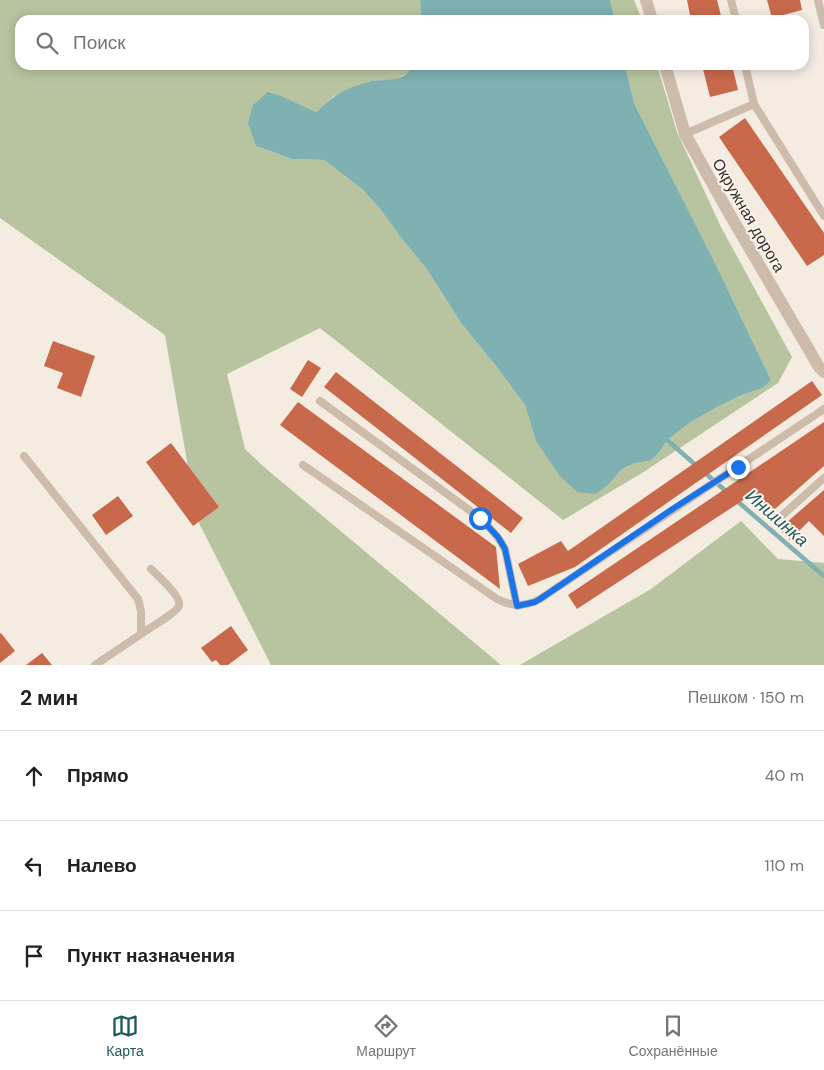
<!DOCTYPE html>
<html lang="ru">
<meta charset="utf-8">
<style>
body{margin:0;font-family:"DM Sans",sans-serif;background:#f2f2f2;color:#202124}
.stop{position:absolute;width:15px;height:15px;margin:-11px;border:4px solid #1a73e8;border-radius:50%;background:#fff}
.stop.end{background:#1a73e8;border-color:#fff;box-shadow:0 1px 5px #0008}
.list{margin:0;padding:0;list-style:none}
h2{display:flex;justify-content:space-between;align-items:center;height:65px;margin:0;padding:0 20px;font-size:21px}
h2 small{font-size:16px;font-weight:400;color:#757577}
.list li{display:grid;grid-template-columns:32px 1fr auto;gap:15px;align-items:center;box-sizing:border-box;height:90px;padding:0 20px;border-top:1px solid #e0e0e0}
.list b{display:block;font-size:19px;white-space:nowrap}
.list em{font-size:16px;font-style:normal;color:#757577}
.icon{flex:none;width:28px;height:28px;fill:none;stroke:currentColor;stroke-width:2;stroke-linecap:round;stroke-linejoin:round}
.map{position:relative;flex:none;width:824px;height:665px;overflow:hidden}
.search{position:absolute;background:#fff;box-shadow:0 2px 12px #0003;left:15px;right:15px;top:15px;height:55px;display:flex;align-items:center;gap:12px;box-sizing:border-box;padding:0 18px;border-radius:15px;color:#757577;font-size:19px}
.sheet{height:335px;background:#fff}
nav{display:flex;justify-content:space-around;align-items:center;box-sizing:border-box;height:70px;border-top:1px solid #e0e0e0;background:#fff;font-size:14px;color:#757577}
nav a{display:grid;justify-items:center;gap:2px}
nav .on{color:#1f5a5e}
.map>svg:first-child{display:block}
</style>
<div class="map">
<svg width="824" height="665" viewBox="0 0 824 665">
<rect width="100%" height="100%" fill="#f4ebe1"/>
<g fill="#b8c4a0">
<polygon points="0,0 420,0 421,20 20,20 20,65 413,65 410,71 395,80 370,81 334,96 316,112 284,97 256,146 272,152 292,159 324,160 362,189 381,210 426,268 461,323 496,366 525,405 536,441 609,484 622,469 635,463 650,461 659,453 667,440 691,422 717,407 742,395 763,388 771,380 716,265 634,103 625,65 657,65 677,132 721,227 792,357 778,383 642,473 563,520 320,328 227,374 245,449 264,467 501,665 271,665 197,519 165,335 0,218"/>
<polygon points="610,0 634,0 642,20 615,20"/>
<polygon points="741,521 778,559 824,563 824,665 520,665 651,589"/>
</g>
<g fill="#7fb0b2">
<polygon points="420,0 610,0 615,20 421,20"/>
<path d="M413 65H625L634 103 716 265 771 380 763 388 742 395 717 407 691 422 667 440 659 453 650 461 635 463 622 469 609 484 596 494 577 492 559 475 536 441 525 405 496 366 461 323 426 268 400 236 381 210 362 189 324 160 292 159 256 146 248 123 253 105 268 92 284 97 316 112C326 103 336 94 348 89 355 86 364 83 371 81 388 79 404 83 413 65Z"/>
</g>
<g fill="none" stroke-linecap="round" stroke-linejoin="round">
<g stroke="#7fb0b2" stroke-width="4.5">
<polyline points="666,437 667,440 698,467"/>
<polyline points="704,472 728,493"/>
<polyline points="736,500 824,576"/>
</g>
</g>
<g fill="#c8694b">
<polygon points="687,0 717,0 722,20 691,20"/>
<polygon points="767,0 800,0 802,10 772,18"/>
<polygon points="702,65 732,65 738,90 710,97"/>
<polygon points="745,118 824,233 824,255 807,266 719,137"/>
<polygon points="53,341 95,356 81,397 57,388 63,373 44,366"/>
<polygon points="308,360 321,368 302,397 290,389"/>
<polygon points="336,372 523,518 511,533 324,387"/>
<polygon points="812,381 822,395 575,567 528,586 518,564 561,541 568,551"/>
<polygon points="298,402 496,547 500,589 280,425"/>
<polygon points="824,422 824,466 767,516 751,495 577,609 568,595"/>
<polygon points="171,443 219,507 193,526 146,462"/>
<polygon points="824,490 824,536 809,521 790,540 779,529"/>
<polygon points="118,496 133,516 106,535 92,515"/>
<polygon points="231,626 248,650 228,665 220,665 216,660 212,662 201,648"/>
<polygon points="1,633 15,651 0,663 0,634"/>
<polygon points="42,653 52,665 26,665"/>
</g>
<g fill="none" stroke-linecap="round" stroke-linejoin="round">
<g stroke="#cdbbac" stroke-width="8">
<polyline points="731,0 736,20"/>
<polyline points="818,0 824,25"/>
<polyline points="745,65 754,104 824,216"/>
<polyline points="685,134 754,104"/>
<path d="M320 401 480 518C490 528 499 537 505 549L517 606"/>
<polyline points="24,456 138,599 141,611 141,634 95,665"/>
<path d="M303 465 497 599C513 607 524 607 540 599L824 409"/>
<polyline points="776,521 824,478"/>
<path d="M141 634C148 629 177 612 179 606 182 597 157 575 151 569"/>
</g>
<g stroke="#cdbbac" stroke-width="12">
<polyline points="646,0 652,20"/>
<polyline points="665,65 685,134 726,208 819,367 824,372"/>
</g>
</g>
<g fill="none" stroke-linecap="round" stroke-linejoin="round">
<polyline stroke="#1a73e8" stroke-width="6" points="480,518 498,537 505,549 517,606 535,602 540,599 674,508 738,467"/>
</g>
<g text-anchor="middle" stroke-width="4" stroke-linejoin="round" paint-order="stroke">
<g font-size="16" fill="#3b302b" stroke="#fbf5ee">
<text transform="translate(749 215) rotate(60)" y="6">Окружная дорога</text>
</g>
<g font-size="18" font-style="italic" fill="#1f5a5e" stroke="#fbf5ee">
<text transform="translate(777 518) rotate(41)" y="6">Иншинка</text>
</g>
</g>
</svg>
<div class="stop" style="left:480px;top:518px"></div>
<div class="stop end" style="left:738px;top:467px"></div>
<div class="search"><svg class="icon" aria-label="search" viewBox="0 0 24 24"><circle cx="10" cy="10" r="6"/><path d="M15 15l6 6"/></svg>Поиск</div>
</div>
<section class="sheet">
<h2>2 мин<small>Пешком · 150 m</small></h2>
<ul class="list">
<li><svg class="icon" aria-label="ahead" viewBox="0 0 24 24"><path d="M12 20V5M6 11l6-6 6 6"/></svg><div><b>Прямо</b></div><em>40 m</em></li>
<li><svg class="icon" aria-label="left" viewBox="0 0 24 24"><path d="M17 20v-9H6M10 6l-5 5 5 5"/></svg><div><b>Налево</b></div><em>110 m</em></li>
<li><svg class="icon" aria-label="arrive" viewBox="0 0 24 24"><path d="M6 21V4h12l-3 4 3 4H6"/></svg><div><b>Пункт назначения</b></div></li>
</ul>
</section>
<nav>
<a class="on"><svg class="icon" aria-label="map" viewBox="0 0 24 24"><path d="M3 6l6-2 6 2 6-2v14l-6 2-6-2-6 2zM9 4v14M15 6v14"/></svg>Карта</a>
<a><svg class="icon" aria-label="directions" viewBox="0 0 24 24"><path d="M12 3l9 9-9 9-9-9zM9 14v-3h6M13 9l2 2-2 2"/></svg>Маршрут</a>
<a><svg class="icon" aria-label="saved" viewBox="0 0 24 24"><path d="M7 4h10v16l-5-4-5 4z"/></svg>Сохранённые</a>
</nav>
